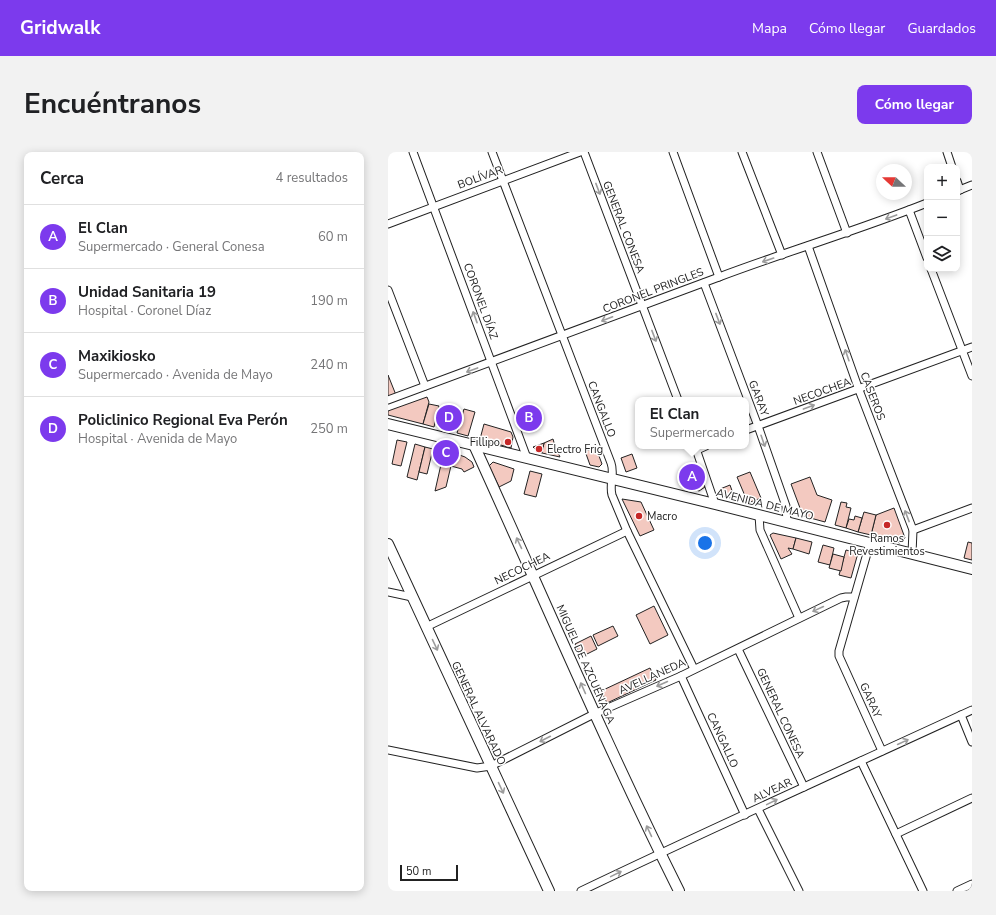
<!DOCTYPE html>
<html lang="es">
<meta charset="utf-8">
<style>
body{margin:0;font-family:"Nunito Sans",sans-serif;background:#f2f2f2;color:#202124}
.controls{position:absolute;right:12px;top:12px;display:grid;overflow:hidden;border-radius:8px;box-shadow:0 2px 10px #0003}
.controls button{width:36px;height:36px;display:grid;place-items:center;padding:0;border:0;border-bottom:1px solid #e0e0e0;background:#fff;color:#202124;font:20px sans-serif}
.compass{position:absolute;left:488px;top:12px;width:36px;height:36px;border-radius:50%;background:#fff;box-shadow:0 2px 10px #0003;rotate:292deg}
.scale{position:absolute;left:12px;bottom:10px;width:58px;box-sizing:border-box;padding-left:4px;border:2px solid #222;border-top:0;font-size:11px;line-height:14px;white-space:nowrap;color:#222;-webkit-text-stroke:3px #fff;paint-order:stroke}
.you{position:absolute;left:317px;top:391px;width:14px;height:14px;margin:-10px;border:3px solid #fff;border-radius:50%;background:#1a73e8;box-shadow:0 0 0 6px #1a73e833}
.badge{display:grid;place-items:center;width:26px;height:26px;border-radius:50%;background:#7c3aed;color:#fff;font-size:13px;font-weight:700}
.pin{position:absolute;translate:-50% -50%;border:2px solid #fff;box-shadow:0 1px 4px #0006}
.popup{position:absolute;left:247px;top:245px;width:114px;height:52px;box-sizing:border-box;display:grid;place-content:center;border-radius:8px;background:#fff;filter:drop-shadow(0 1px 3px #0005);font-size:13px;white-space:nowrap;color:#757577}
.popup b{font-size:15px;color:#202124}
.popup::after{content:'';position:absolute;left:50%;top:100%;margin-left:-8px;border:8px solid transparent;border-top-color:#fff}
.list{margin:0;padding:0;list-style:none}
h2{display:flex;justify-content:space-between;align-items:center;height:52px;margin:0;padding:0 16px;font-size:17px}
h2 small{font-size:13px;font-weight:400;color:#757577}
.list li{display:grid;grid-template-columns:26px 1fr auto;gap:12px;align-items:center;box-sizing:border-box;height:64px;padding:0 16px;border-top:1px solid #e0e0e0}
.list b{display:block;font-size:15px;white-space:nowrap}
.list p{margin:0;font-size:13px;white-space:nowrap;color:#757577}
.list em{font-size:13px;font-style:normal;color:#757577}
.icon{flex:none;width:22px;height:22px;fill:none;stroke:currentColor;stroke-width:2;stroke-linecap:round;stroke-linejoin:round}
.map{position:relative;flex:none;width:584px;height:739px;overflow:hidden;border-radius:8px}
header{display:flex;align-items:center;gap:24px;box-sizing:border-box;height:56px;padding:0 20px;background:#7c3aed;color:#fff}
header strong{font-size:19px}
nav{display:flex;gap:22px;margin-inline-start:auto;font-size:14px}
.intro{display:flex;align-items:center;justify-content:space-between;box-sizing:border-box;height:96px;padding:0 24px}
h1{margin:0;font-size:28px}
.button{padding:10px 18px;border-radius:8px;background:#7c3aed;color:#fff;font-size:14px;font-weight:700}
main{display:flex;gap:24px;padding:0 24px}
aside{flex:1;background:#fff;border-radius:8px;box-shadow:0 2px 10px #0003}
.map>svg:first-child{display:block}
</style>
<header>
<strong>Gridwalk</strong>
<nav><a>Mapa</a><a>Cómo llegar</a><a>Guardados</a></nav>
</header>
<div class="intro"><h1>Encuéntranos</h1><a class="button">Cómo llegar</a></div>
<main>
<aside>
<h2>Cerca<small>4 resultados</small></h2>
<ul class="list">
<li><span class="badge">A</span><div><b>El Clan</b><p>Supermercado · General Conesa</p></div><em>60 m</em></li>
<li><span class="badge">B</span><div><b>Unidad Sanitaria 19</b><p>Hospital · Coronel Díaz</p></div><em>190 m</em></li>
<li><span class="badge">C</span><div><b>Maxikiosko</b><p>Supermercado · Avenida de Mayo</p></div><em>240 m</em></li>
<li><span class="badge">D</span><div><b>Policlinico Regional Eva Perón</b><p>Hospital · Avenida de Mayo</p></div><em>250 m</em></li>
</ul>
</aside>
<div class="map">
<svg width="584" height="739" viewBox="0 0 584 739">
<rect width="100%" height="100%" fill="#fff"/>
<g fill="#f3c9c0" stroke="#222">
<polygon points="0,223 8,243 0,246"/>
<polygon points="39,245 41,250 35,272 0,263 0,259"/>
<polygon points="41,252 51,254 46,275 35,272"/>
<polygon points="76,257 87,260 80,284 69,281"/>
<polygon points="96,272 123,280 125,285 123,296 92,287"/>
<polygon points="165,287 167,294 172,305 154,301 156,291"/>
<polygon points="9,288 19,290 13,314 4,312"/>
<polygon points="156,291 154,301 150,300 145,295"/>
<polygon points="27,292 37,295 29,328 19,325"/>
<polygon points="37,295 45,297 39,322 31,320"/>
<polygon points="208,296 214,312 211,315 202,313 197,299"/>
<polygon points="56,299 66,301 58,335 47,339"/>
<polygon points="66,301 77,305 84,310 86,315 76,320 74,317 63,314"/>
<polygon points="244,302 249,316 238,320 233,306"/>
<polygon points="105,310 126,317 123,329 111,335 101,314"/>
<polygon points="309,314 317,335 311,339 303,336 297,319"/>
<polygon points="142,319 154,322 148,345 136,342"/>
<polygon points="362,320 373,346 360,351 349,325"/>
<polygon points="422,325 429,343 444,348 437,370 415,364 403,332"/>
<polygon points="342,333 347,347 334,344 332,337"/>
<polygon points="234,347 253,350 266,378 252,384"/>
<polygon points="453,350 459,351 458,355 463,356 458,376 447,373"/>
<polygon points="506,356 517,386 512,391 483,383 488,363"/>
<polygon points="476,360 488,363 483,383 470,380"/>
<polygon points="467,364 474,366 470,380 458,376 461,367 466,368"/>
<polygon points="385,381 408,386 405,397 400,396 404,402 393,407 382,383"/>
<polygon points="408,386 424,390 421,402 405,397"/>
<polygon points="580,390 584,391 584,408 576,406"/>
<polygon points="435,393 446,396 442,413 430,410"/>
<polygon points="458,398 470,401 463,426 451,423"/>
<polygon points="445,402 456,405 453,419 441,416"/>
<polygon points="266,454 280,483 262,492 248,463"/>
<polygon points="225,474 230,484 210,494 205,483"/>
<polygon points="203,484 209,497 193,505 187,492"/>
<polygon points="262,516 268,528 219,551 213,539"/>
</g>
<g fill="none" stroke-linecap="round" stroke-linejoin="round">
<g stroke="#222" stroke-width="9">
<g id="street">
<polyline points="25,0 139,306"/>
<path d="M104 0 223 311C227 322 221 332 224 343L239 379 306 517"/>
<polyline points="196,0 290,248"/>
<polyline points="285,0 331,125"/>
<polyline points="354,0 394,103"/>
<polyline points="429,0 459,81"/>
<polyline points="559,0 564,15"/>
<polyline points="569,29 572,38"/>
<polyline points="569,39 584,33"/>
<polyline points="521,58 539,106"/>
<polyline points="0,72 192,0"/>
<polyline points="420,94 471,238 525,378 524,402"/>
<polyline points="543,117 584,224"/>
<polyline points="316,131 370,274 398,354 399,370"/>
<polyline points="0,138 37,234"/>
<path d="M0 248C111 207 221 166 331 125 400 99 471 78 539 51"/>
<polyline points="358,278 584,195"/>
<polyline points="307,294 327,352"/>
<polyline points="309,298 318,294"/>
<polyline points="371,363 372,378 411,466"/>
<polyline points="525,378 584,356"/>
<polyline points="482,391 451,499 451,504 494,599"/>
<polyline points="0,440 24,445"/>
<polyline points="38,475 239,379"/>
<polyline points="350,497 416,635"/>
<polyline points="293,524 357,663"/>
<polyline points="573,563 584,590"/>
<polyline points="0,598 89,616 103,614 206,562 293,524 453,446 458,445 466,445"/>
<polyline points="473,609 535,739"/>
<polyline points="370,657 411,739"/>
<polyline points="508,682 584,646"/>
<path d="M193 739C322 677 454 618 584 558"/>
<polyline points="569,739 584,732"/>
</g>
</g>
<g stroke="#222" stroke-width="12">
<g id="secondary">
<polyline points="0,272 327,352 584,417"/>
<path d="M86 293C154 442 218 593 291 739"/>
<polyline points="0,392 161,739"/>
</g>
</g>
<use href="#street" stroke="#fff" stroke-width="7"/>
<use href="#secondary" stroke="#fff" stroke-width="10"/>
</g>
<defs><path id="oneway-shaft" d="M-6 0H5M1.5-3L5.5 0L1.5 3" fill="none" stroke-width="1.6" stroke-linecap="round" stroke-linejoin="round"/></defs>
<g stroke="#9c9c9c">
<use href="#oneway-shaft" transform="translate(210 37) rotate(69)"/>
<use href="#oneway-shaft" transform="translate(503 65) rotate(160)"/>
<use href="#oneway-shaft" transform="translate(380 108) rotate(161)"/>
<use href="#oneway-shaft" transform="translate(87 165) rotate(-110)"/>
<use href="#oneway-shaft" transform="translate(219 167) rotate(159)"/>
<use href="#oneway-shaft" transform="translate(330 167) rotate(69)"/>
<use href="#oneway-shaft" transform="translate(266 184) rotate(69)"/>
<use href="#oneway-shaft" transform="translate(459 203) rotate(-109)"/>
<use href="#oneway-shaft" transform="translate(84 218) rotate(160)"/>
<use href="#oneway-shaft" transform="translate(421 255) rotate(-20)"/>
<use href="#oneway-shaft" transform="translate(375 289) rotate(71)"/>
<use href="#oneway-shaft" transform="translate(519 364) rotate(-111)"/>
<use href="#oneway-shaft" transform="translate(131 391) rotate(-115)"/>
<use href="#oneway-shaft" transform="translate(430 457) rotate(155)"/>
<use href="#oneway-shaft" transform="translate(47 493) rotate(65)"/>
<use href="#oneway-shaft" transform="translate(274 532) rotate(156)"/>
<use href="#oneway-shaft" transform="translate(195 536) rotate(-114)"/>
<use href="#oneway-shaft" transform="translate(157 587) rotate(153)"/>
<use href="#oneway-shaft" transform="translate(515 590) rotate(-25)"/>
<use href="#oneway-shaft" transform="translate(113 636) rotate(65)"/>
<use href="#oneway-shaft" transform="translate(384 650) rotate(-26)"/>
<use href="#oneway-shaft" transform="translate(261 679) rotate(-115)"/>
<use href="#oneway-shaft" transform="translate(228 722) rotate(-26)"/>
</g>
<g fill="#c62828" stroke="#fff" stroke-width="1.5">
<circle cx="120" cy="290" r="4"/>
<circle cx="151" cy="297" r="4"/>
<circle cx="251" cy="364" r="4"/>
<circle cx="499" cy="373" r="4"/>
</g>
<g text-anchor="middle" stroke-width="3" stroke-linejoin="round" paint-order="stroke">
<g font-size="11" fill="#222" stroke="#fff">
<text transform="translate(92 25) rotate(-20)" y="4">BOLÍVAR</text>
<text transform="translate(236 75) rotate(69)" y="4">GENERAL CONESA</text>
<text transform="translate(265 138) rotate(-21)" y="4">CORONEL PRINGLES</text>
<text transform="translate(93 149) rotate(70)" y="4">CORONEL DÍAZ</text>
<text transform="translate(434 239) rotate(-20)" y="4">NECOCHEA</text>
<text transform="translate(485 244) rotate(69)" y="4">CASEROS</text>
<text transform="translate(371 246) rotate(69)" y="4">GARAY</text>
<text transform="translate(214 257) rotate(69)" y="4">CANGALLO</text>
<text transform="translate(377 352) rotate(14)" y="4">AVENIDA DE MAYO</text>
<text transform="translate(134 416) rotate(-26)" y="4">NECOCHEA</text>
<text transform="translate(198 512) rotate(66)" y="4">MIGUEL DE AZCUÉNAGA</text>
<text transform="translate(264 524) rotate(-24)" y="4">AVELLANEDA</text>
<text transform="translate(483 548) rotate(66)" y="4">GARAY</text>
<text transform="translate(91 561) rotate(65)" y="4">GENERAL ALVARADO</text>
<text transform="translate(393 561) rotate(65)" y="4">GENERAL CONESA</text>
<text transform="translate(335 588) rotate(65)" y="4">CANGALLO</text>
<text transform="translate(384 638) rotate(-25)" y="4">ALVEAR</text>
</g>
<g font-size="11" fill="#222" stroke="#fff" text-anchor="start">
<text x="112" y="294" text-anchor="end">Fillipo</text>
<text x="159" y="301">Electro Frig</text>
<text x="259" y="368">Macro</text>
<text x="499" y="390" text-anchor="middle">Ramos<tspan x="499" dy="13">Revestimientos</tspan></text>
</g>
</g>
</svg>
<div class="controls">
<button>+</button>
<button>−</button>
<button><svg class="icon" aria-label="layers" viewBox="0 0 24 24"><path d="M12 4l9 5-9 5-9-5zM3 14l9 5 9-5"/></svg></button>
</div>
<svg class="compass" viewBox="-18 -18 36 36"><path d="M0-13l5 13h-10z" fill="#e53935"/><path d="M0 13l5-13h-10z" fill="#757577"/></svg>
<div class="scale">50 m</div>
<div class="you"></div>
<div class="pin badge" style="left:304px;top:325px">A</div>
<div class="popup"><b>El Clan</b>Supermercado</div>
<div class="pin badge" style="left:141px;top:266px">B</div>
<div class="pin badge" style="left:58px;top:301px">C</div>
<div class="pin badge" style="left:61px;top:266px">D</div>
</div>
</main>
